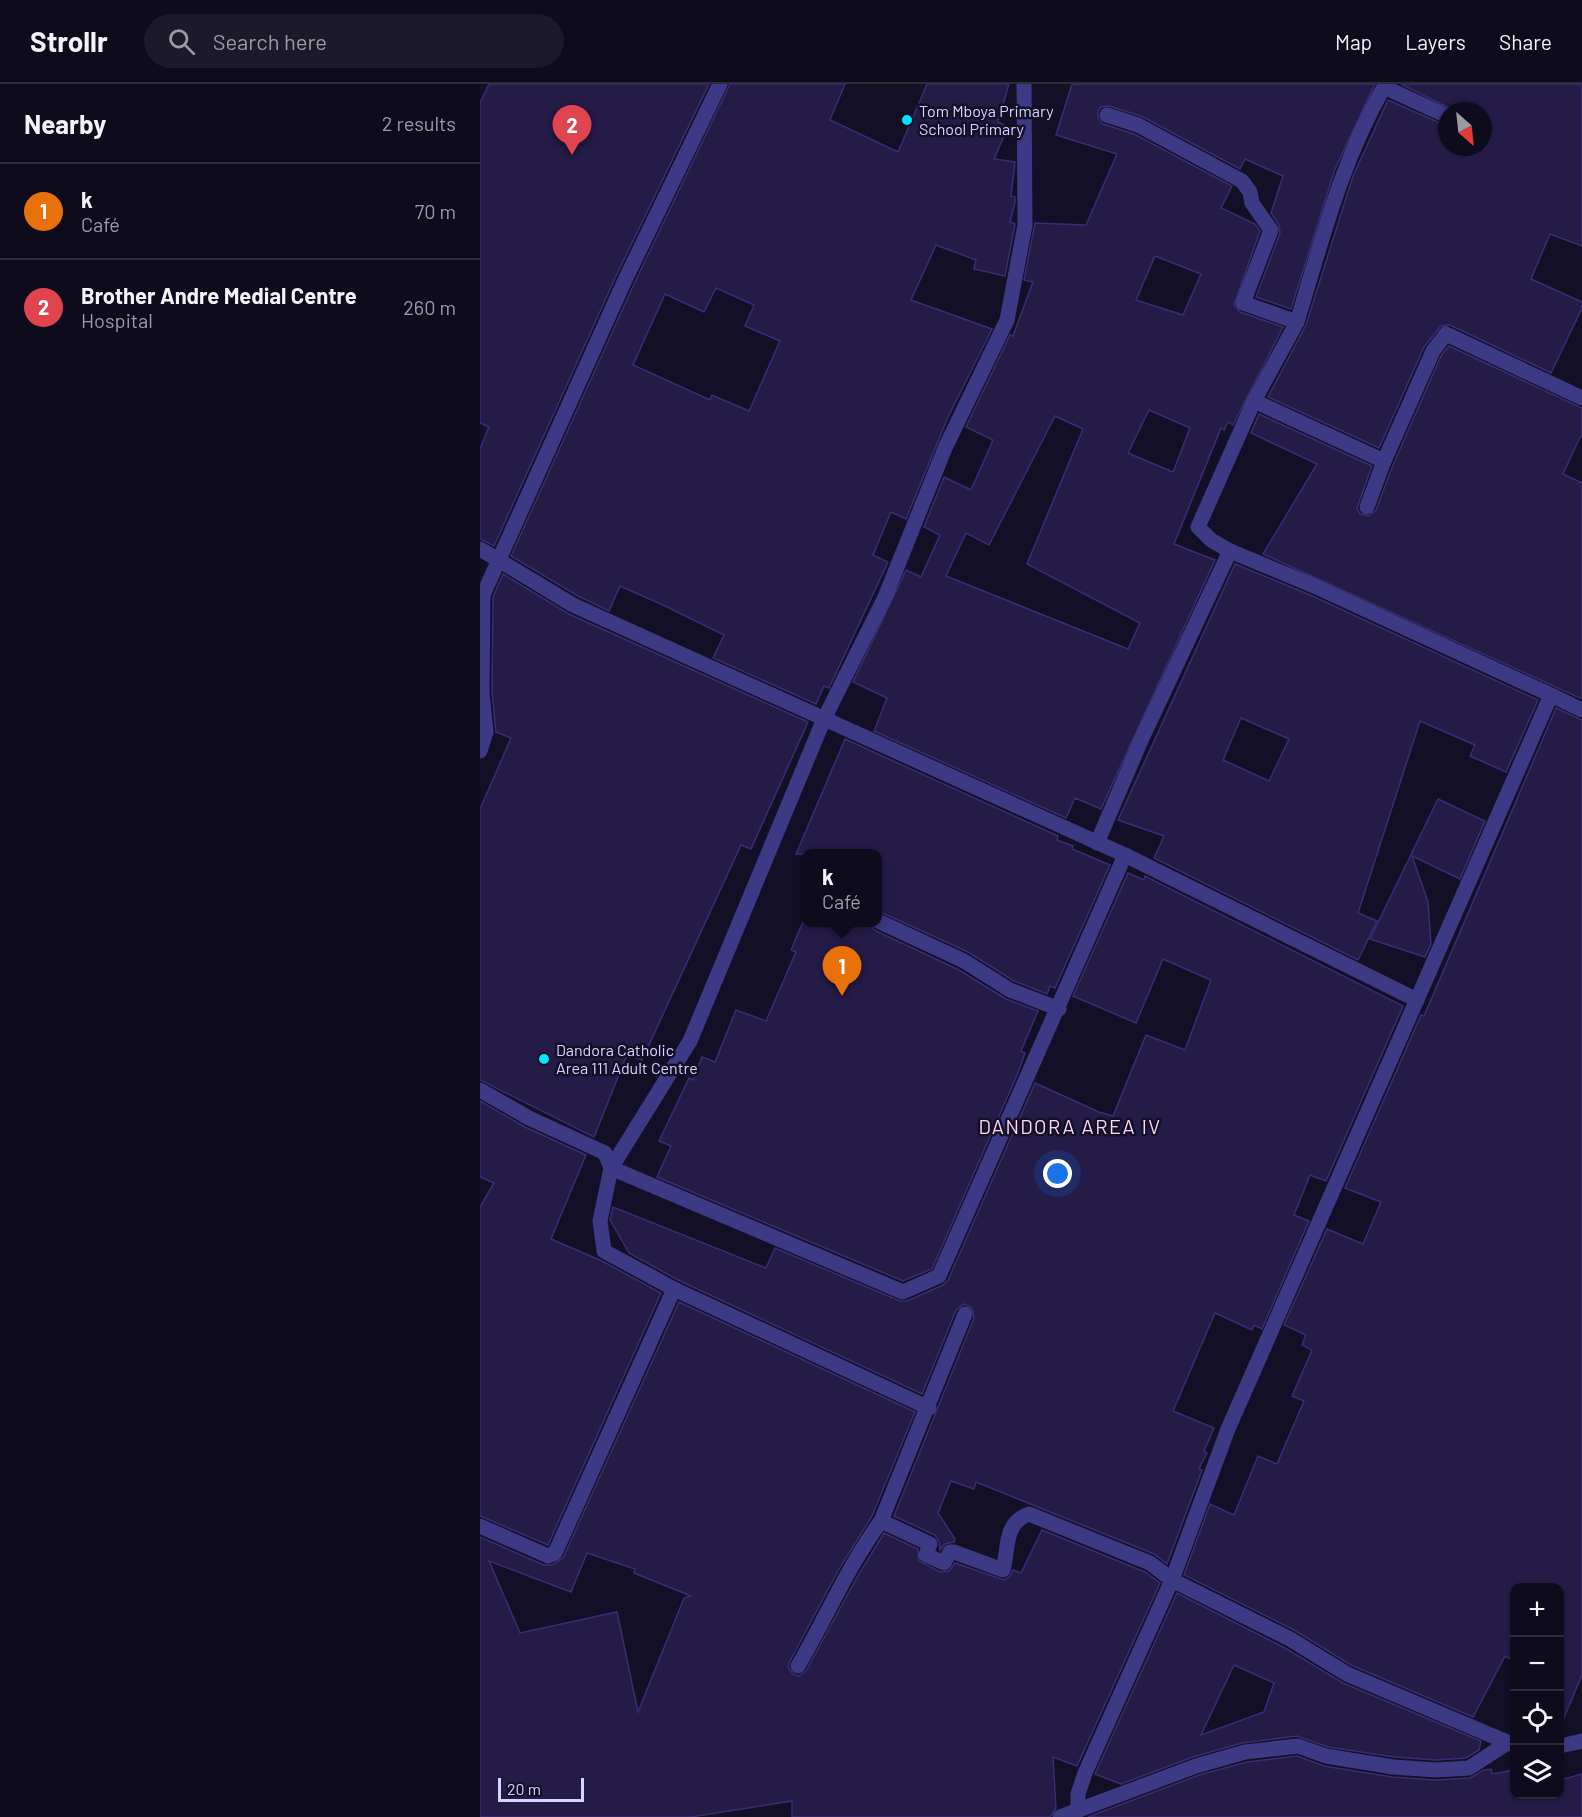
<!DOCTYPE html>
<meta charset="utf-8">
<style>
body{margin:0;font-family:Barlow,sans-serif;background:#1c1929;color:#f1f3f6}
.controls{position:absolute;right:18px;bottom:18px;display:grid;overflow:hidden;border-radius:12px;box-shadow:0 2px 4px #0004}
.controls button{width:54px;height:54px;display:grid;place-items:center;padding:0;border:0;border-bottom:2px solid #2e2b3b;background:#0e0b1c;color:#f1f3f6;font:30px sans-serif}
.compass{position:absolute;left:958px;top:18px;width:54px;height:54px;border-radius:50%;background:#0e0b1c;box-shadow:0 2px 4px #0004;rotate:153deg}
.scale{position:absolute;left:18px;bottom:15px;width:86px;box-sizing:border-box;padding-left:6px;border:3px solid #d9d4ff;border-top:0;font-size:16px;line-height:21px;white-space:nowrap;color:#d9d4ff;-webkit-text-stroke:4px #130f26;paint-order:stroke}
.you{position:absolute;left:578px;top:1090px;width:21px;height:21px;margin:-15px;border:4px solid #fff;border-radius:50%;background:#1a73e8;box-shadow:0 0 0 9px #1a73e833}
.badge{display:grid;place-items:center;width:39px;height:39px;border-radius:50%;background:#7c3aed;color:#fff;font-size:20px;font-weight:700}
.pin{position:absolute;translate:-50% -50px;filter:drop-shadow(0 2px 3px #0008)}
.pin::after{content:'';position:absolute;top:32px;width:21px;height:18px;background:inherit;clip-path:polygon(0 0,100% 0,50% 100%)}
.popup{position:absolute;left:321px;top:765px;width:81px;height:78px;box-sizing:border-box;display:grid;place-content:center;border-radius:12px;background:#0e0b1c;filter:drop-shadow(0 2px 4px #0005);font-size:20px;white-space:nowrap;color:#9b9ba3}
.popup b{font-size:22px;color:#f1f3f6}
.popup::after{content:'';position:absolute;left:50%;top:100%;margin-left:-12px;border:12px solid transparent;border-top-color:#0e0b1c}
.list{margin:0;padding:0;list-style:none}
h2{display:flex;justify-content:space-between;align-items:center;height:78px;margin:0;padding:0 24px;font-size:26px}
h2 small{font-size:20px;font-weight:400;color:#9b9ba3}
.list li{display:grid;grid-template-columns:39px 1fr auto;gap:18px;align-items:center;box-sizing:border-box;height:96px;padding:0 24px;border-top:2px solid #2e2b3b}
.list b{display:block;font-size:22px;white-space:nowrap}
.list p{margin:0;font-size:20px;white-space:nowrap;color:#9b9ba3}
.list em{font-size:20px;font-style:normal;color:#9b9ba3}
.icon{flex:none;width:33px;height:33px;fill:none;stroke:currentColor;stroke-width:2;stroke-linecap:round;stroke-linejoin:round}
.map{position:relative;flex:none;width:1102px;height:1733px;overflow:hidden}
header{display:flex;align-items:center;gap:36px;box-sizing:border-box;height:84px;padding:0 30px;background:#0e0b1c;border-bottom:2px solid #2e2b3b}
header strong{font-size:28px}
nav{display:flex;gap:33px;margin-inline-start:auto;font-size:21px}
.search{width:420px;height:54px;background:#1c1929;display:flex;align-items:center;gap:15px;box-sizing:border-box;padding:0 21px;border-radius:33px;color:#9b9ba3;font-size:22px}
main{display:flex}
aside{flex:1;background:#0e0b1c}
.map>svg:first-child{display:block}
</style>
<header>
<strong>Strollr</strong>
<div class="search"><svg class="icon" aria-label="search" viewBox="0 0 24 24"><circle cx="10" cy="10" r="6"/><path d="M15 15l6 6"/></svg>Search here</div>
<nav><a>Map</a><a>Layers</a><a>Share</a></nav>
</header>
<main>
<aside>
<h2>Nearby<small>2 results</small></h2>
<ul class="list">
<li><span class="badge" style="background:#e8710a">1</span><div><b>k</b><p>Café</p></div><em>70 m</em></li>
<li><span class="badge" style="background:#e0444e">2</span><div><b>Brother Andre Medial Centre</b><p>Hospital</p></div><em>260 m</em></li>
</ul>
</aside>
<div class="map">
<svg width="1102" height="1733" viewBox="0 0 1102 1733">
<rect width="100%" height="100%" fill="#130f26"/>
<g fill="#241b47" stroke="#3b2d73" stroke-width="1.5" fill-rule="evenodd">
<polygon points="9,0 229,0 136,192 14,462 0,455 0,365 9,343 0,339 0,19"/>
<path d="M250 0H365L350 36 418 68 447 0H529L518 38 528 43 514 75 535 78 531 112 535 113V118L530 138 535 140 525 192 494 185 496 176 456 161 431 216 512 245 468 333 426 435 411 428 393 471 408 478 349 604 344 602 336 620 233 574 244 551 183 521 140 502 129 527 98 512 31 472 154 200ZM236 204 274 221 265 242 300 257 269 327 232 311 230 316 153 281 185 210 224 228Z"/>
<path d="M592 0H895L855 85 811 225 776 213 800 149 799 141 791 129 803 92 765 75 760 85 661 32 629 22 621 23 618 27V34L623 40 654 50 752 102 741 124 775 140 780 147 754 221 760 228 803 243 753 341 748 338 744 346 741 344 694 460 735 476 621 725 595 714 586 734 394 647 407 614 373 598 426 486 441 493 460 451 444 443 464 393 491 406 513 356 486 343 530 251 533 252 553 198 544 196 555 139 606 141 637 70 576 51ZM675 172 721 190 703 231 656 216ZM669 326 710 344 693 388 648 369ZM575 332 603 345 547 480 660 539 648 565 466 492 486 449 509 461Z"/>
<polygon points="921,0 1102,0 1102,162 1070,150 1051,195 1102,218 1102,224 1071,289 970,241 961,242 944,263 899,364 788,313 826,241 873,92 908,16 967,42 967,63 1003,63 1003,27 975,27"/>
<polygon points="969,262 1102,324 1102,349 1083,390 1102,399 1102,615 783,470 837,380 771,349 779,330 892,382 877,424 880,430 889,432 896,426 913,381 961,272"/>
<path d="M755 480 828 510 1058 616 1026 688 990 672 995 661 940 637 878 829 897 837 878 876 674 774 684 752 638 736ZM761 634 809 655 789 697 743 676Z"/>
<polygon points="23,490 89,530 328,638 271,765 261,761 162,976 147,971 114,1053 0,996 0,725 31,654 16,648 12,608 13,513"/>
<polygon points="1076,624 1102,636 1102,1591 1080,1643 1080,1503 1035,1503 1035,1577 1025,1572 993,1633 871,1581 814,1546 704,1491 730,1420 754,1431 778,1372 797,1380 824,1317 812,1312 832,1266 822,1261 826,1251 804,1241 847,1145 883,1160 901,1118 865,1104 941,931 944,932"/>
<polygon points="365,655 578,752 577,756 593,762 592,765 630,781 575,904 570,902 567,910 534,897 488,868 398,827 398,770 316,770"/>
<polygon points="958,715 1005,737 980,795 932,772 948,818 951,860 945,873 890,855"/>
<polygon points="648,789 664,796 665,792 923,922 846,1097 830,1091 814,1131 829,1137 782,1245 774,1241 772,1246 735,1229 693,1327 734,1344 724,1367 727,1369 719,1385 722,1386 687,1480 674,1470 496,1398 494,1405 471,1397 458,1429 475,1455 474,1458 465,1460 460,1466 459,1458 455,1451 414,1432 494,1234 492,1224 484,1220 476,1226 442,1310 198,1196 149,1169 130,1136 133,1123 286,1184 295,1164 420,1217 427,1217 463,1201 468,1196 555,999 619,1028 633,1032 666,951 705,966 731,896 683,875 656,939 593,912"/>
<polygon points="323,838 388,838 394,846 479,886 526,915 558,927 541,967 545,969 537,991 452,1185 423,1197 177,1093 191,1062 179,1057 209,994 213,996 222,973 235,978 256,926 286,937 316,868 311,866"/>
<polygon points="0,1017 45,1043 106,1071 71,1155 122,1177 181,1209 68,1461 0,1432 0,1123 14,1099 0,1093"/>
<path d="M199 1218 435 1328 392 1432 359 1485 310 1577 308 1583 313 1590 319 1592 326 1587 376 1495 404 1449 438 1465 439 1477 460 1488 469 1487 475 1479 524 1496 530 1492 533 1486 541 1489 562 1446 665 1488 680 1499 597 1682 573 1673 576 1724 570 1733H312V1717L211 1733H0V1453L64 1481H72L83 1474ZM107 1469 155 1485 154 1489 211 1512 204 1514 158 1628 137 1528 40 1549 9 1477 91 1508Z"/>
<path d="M697 1509 805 1564 863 1599 1001 1657 999 1666 986 1674 956 1676 914 1673 848 1663 817 1652 762 1659 713 1673 641 1700 615 1690ZM754 1581 794 1599 784 1628 721 1651Z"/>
<polygon points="817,1672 844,1682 912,1693 955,1696 990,1694 1004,1686 1011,1685 1012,1690 1035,1686 1035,1710 1080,1710 1080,1696 1102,1690 1102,1733 608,1733 719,1691 767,1678"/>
</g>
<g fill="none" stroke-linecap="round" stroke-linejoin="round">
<g stroke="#3d3a85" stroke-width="15">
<path d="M817 238C842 156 861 78 904 3L967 32"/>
<polyline points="774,317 904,377"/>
<polyline points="887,423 904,377 953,267 966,250 1102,314"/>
<polyline points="0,465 93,521 645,771 937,916"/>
<polyline points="1071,611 1102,626"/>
<polyline points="0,667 6,648 2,608 3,511 145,196 240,0"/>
<polyline points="617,759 662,654 750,467 731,456 718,443 774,317 817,238 763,219 791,146 772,119 770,108 762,97 658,41 627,31"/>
<polyline points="398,837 484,877 530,906 579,925"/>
<polyline points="0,1006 49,1034 125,1069 131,1084 423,1208 459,1192 645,771"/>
<path d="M485 1230 401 1437 450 1460 446 1471 464 1479 470 1468H474L523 1486C529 1465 523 1439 549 1430L670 1479 692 1496 810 1555 867 1590 1034 1661"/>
<polyline points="449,1324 194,1205 124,1167 120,1137 131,1084 210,957 344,635 405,513 465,364 527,236 545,141 544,0"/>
<polyline points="0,1442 68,1472 75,1469 194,1205"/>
<path d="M318 1582C346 1534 368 1482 401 1437"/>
<polyline points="1080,1662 1102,1657"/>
<polyline points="598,1727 598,1710 605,1689 692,1496 748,1345 1071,611 832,501 750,467"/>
<polyline points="580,1733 716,1682 765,1668 818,1662 846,1672 913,1683 956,1686 989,1684 1029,1658"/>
</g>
</g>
<g fill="#00e5ff" stroke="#130f26" stroke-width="2">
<circle cx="427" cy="36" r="6"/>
<circle cx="64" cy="975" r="6"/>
</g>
<g text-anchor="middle" stroke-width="5" stroke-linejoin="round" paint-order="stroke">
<g font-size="16" fill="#d9d4ff" stroke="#130f26" text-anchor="start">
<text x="439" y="33">Tom Mboya Primary<tspan x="439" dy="18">School Primary</tspan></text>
<text x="76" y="972">Dandora Catholic<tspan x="76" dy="18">Area 111 Adult Centre</tspan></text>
</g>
<g font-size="20" letter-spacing="1.5" fill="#ffd6f0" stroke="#130f26">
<text x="590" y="1050">DANDORA AREA IV</text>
</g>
</g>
</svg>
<div class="controls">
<button>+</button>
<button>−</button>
<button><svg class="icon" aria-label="locate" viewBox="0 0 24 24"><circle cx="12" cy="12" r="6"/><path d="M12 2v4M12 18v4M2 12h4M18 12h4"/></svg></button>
<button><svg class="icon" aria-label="layers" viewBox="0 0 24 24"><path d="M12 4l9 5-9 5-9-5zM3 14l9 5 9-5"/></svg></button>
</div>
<svg class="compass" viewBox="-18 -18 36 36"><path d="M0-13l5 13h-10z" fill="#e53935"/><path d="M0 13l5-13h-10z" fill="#9b9ba3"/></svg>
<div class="scale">20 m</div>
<div class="you"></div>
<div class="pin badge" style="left:362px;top:912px;background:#e8710a">1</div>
<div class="popup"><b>k</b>Café</div>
<div class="pin badge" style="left:92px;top:71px;background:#e0444e">2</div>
</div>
</main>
